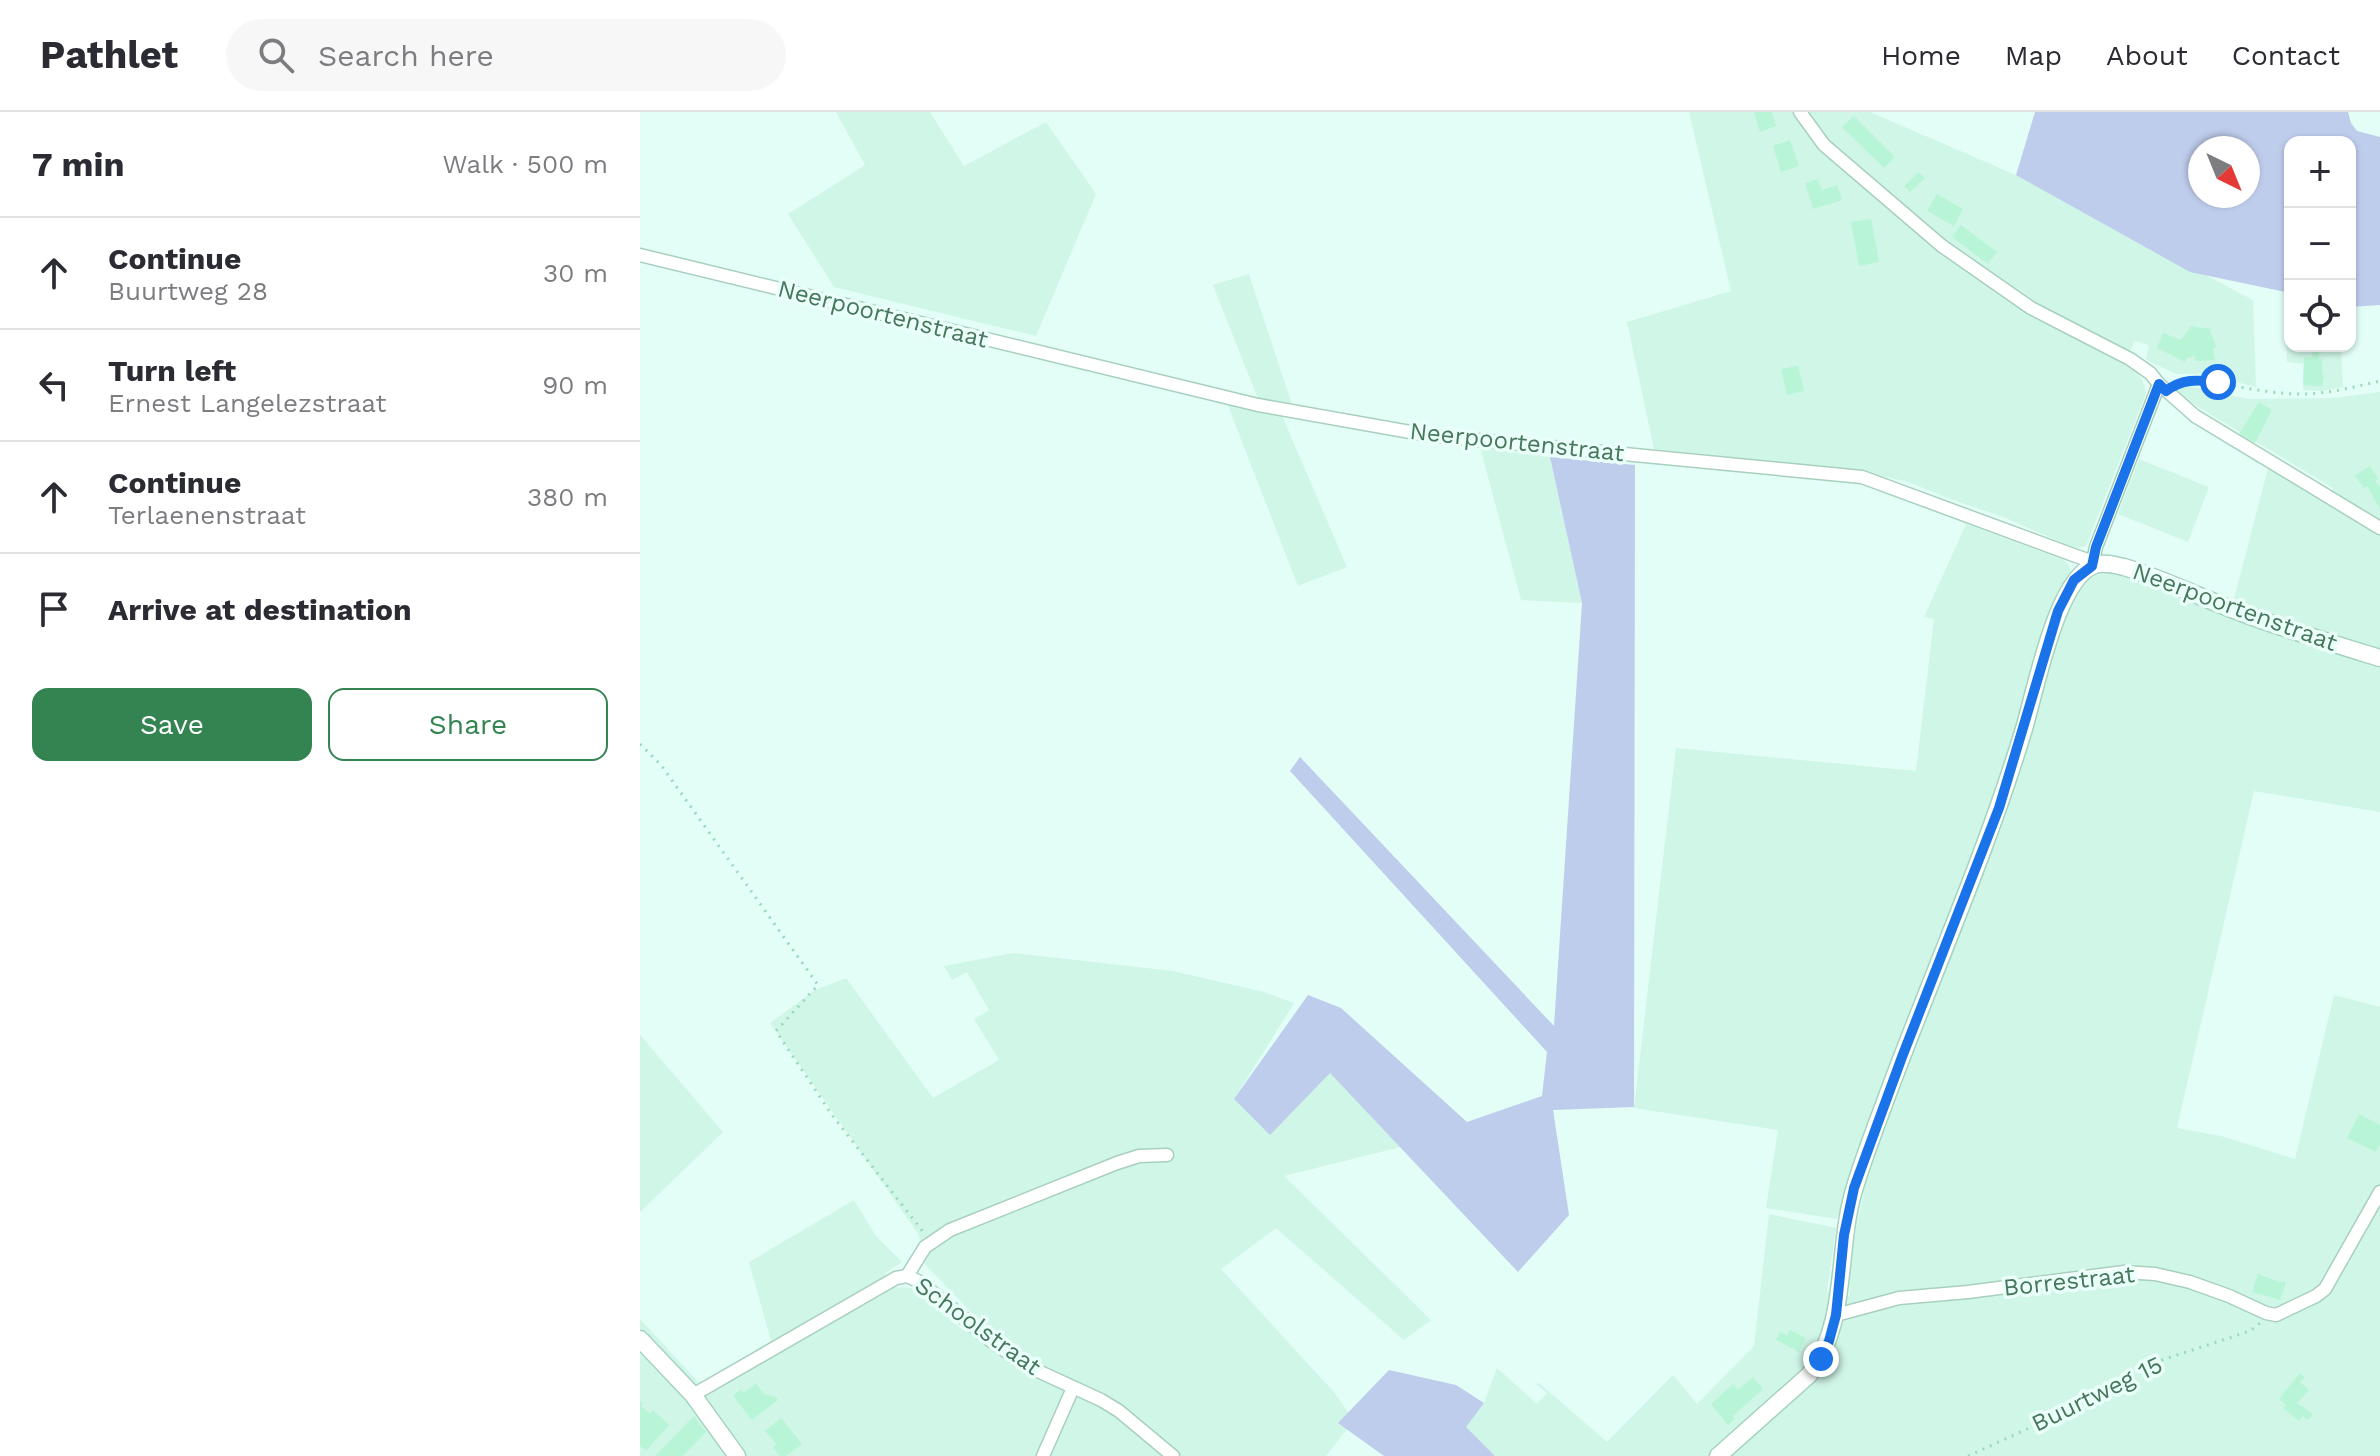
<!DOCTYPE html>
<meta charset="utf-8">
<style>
body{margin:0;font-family:"Work Sans",sans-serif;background:#f7f7f7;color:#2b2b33}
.controls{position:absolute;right:24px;top:24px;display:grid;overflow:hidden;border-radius:16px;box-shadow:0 2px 6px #0004}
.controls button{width:72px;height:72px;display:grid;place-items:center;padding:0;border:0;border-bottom:2px solid #e1e1e2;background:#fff;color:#2b2b33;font:40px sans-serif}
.compass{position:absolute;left:1548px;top:24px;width:72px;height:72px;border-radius:50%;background:#fff;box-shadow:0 2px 6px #0004;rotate:137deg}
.stop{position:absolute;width:24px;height:24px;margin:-18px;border:6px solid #1a73e8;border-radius:50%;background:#fff}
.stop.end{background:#1a73e8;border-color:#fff;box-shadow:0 2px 8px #0008}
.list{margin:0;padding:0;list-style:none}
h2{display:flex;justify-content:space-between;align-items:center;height:104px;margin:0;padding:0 32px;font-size:34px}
h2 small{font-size:26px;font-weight:400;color:#7c7c81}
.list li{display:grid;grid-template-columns:52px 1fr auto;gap:24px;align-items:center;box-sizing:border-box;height:112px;padding:0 32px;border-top:2px solid #e1e1e2}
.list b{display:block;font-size:30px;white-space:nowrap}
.list p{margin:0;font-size:26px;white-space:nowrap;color:#7c7c81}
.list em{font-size:26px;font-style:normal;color:#7c7c81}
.actions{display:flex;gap:16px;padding:24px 32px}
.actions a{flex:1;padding:18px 0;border:2px solid #348452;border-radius:16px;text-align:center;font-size:28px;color:#348452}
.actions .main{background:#348452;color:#fff}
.icon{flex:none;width:44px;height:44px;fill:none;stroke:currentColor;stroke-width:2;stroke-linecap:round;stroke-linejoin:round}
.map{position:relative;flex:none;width:1740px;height:1344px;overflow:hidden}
header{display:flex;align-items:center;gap:48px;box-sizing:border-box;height:112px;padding:0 40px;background:#fff;border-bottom:2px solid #e1e1e2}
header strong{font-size:38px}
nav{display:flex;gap:44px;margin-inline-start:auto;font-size:28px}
.search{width:560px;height:72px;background:#f7f7f7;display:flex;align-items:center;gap:20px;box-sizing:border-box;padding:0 28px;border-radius:44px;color:#7c7c81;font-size:30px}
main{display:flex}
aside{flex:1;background:#fff}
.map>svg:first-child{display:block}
</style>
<header>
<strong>Pathlet</strong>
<div class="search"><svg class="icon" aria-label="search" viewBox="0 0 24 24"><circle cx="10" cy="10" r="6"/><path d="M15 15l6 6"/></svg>Search here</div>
<nav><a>Home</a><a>Map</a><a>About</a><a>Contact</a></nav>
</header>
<main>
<aside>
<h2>7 min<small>Walk · 500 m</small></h2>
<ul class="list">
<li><svg class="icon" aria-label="ahead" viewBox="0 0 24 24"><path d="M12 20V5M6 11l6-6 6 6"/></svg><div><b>Continue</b><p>Buurtweg 28</p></div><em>30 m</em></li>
<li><svg class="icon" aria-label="left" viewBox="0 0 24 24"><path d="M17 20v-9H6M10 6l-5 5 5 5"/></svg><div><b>Turn left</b><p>Ernest Langelezstraat</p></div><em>90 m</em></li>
<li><svg class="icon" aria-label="ahead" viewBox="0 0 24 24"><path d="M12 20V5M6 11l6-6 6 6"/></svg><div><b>Continue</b><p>Terlaenenstraat</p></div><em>380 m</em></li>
<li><svg class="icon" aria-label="arrive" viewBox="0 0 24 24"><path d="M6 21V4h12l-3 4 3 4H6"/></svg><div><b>Arrive at destination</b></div></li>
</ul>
<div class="actions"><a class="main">Save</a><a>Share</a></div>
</aside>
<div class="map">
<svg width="1740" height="1344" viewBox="0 0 1740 1344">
<rect width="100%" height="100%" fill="#e2fef6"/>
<g fill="#d0f6e8">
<polygon points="196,0 290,0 324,54 406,10 456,82 396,224 194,175 148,102 225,53"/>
<polygon points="1049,0 1230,0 1376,63 1613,188 1616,275 1564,262 1536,262 1506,248 1509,233 1495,229 1483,252 1495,259 1502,267 1506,281 1446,434 1438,436 1428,433 1422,447 1429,453 1432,463 1440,476 1452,464 1471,460 1593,505 1594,487 1628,356 1690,392 1693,376 1550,290 1537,279 1544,273 1608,287 1694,286 1740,280 1740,700 1614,679 1537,1016 1581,1024 1655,1047 1694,883 1740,895 1740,1344 855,1344 825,1315 844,1291 857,1256 897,1292 907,1281 896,1272 899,1271 967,1330 1033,1263 1057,1292 1114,1234 1129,1102 1196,1116 1187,1178 1188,1180 1210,1184 1209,1163 1214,1126 1224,1081 1207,1073 1197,1107 1126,1096 1138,1018 994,996 1036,636 1276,659 1294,507 1284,505 1326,412 1421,447 1427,433 1366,406 1313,388 1268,370 1215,358 1014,337 987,210 1091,179"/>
<polygon points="609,162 652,293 637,292 707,455 658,474 585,286 622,297 573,173"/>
<polygon points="1650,179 1650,234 1701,234 1703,275 1682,279 1663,278 1664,252 1647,250 1644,180"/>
<polygon points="840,335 910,345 942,491 881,488"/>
<polygon points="1499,347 1569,375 1548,430 1478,402"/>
<polygon points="373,841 533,859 624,880 654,891 594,987 630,1022 689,960 797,1026 644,1064 791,1208 764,1228 636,1116 581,1157 693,1279 714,1308 686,1344 0,1344 0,1207 60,1272 131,1229 109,1150 214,1088 236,1124 262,1150 245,1161 252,1175 272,1176 323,1218 329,1198 282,1149 279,1123 130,911 175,878 206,866 293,986 359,948 334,907 349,898 327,860 312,868 304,854"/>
<polygon points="0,923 83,1020 0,1100"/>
</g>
<g fill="#bfcdec" fill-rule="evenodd">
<path d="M1395 0H1708L1711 11 1717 19 1740 25V193L1710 195V30H1650V181L1550 160 1376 63ZM1560 36H1608V84H1560Z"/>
<polygon points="910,345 995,353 994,995 913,998 929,1103 878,1160 690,961 630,1023 594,987 668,883 701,896 827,1010 902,984 907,940 650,659 660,645 914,914 942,491"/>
<polygon points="749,1258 816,1273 844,1291 826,1315 855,1344 744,1344 698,1311"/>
</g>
<g fill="#b8f5d6">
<polygon points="1114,0 1132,0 1136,14 1120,20"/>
<polygon points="1214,4 1255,45 1244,56 1202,15"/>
<polygon points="1150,28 1159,54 1141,60 1133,34"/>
<polygon points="1279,60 1285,66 1270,80 1264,74"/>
<polygon points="1178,67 1182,78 1197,73 1202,88 1173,97 1165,71"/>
<polygon points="1297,82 1323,97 1314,114 1287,99"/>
<polygon points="1231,107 1239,150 1219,154 1211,110"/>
<polygon points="1321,113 1357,140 1348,152 1312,125"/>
<polygon points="1549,214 1571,217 1570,219 1577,236 1573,236 1575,248 1555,249 1555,244 1547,246 1545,250 1517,236 1523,221 1541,228 1550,216"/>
<polygon points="1672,234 1680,234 1679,247 1682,247 1682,263 1684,263 1682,274 1663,273 1664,245 1672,245"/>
<polygon points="1158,254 1164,279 1147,283 1141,257"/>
<polygon points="1619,290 1632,298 1615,331 1599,322"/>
<polygon points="1730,354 1738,367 1735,369 1740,375 1740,397 1727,374 1724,376 1715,364"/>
<polygon points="1719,1002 1740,1013 1740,1032 1736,1040 1707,1026"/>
<polygon points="1618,1162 1642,1171 1643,1169 1646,1170 1640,1188 1612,1180"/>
<polygon points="1150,1218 1166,1226 1159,1240 1136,1228 1140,1220 1147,1224"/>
<polygon points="1660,1261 1665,1265 1660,1270 1669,1278 1657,1291 1673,1302 1668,1308 1663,1304 1659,1309 1643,1296 1646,1293 1639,1287"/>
<polygon points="1113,1265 1123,1277 1093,1304 1095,1307 1088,1313 1071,1292 1093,1272 1098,1278"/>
<polygon points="116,1271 124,1282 134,1284 138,1288 112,1308 93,1284 101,1277 104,1281"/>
<polygon points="0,1289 3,1292 1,1294 10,1302 13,1298 29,1313 6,1339 0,1334"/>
<polygon points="54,1304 66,1320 43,1344 15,1344"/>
<polygon points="141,1306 162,1332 146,1344 140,1344 133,1335 137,1332 125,1319"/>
</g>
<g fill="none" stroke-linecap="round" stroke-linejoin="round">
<g stroke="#a8d0bd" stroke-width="15">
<g id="street">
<polyline points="1160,0 1184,33 1302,134 1391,196 1490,247 1510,261 1519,272 1555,304 1740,416"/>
<polyline points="0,143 618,293 787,323 1222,365 1436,444 1445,447 1452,454 1456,435 1519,272"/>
<polyline points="267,1164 285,1135 310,1118 477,1051 499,1044 527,1043"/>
<polyline points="1196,1203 1259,1186 1328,1180 1484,1160 1515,1162 1550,1170 1589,1184 1626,1201 1636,1203 1676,1184 1685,1177 1740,1080"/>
<polyline points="53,1283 256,1166 267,1164 280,1170 350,1228 387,1254 461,1288 479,1299 533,1344"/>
<polyline points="403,1344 433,1276"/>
</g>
</g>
<g stroke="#a5d3be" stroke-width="19">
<g id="secondary">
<polyline points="0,1227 53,1283 97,1344"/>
<path d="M1078 1344 1169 1263C1209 1210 1196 1139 1214 1078 1223 1047 1235 1017 1246 987 1291 865 1345 745 1383 620 1395 582 1416 465 1455 453 1464 450 1475 453 1484 455 1525 467 1563 487 1602 501 1647 518 1694 532 1740 546"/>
</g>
</g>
<g stroke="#9bdab9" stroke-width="3" stroke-dasharray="2 6" stroke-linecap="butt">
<path d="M1539 271 1550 267C1587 271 1623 282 1661 282 1688 282 1714 275 1740 269"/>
<polyline points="0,632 21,653 178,873 136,919 192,1003 284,1121"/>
<polyline points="1328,1344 1387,1317 1504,1254 1610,1219 1620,1211"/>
</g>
<use href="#street" stroke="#fff" stroke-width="12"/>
<use href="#secondary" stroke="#fff" stroke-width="16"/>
</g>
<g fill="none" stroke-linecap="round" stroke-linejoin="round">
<path stroke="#1a73e8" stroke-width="10" d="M1181 1247 1189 1229 1196 1203 1204 1123 1214 1076 1262 945 1359 696 1418 499 1434 468 1452 454 1456 435 1519 272 1526 279C1543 266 1558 268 1578 270"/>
</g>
<g text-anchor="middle" stroke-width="7" stroke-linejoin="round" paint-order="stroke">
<g font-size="24" fill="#47775d" stroke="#eafff9">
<text transform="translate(243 202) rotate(14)" y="8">Neerpoortenstraat</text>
<text transform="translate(877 330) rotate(6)" y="8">Neerpoortenstraat</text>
<text transform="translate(1595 495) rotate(20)" y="8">Neerpoortenstraat</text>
<text transform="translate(1429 1169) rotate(-6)" y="8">Borrestraat</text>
<text transform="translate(338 1214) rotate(36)" y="8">Schoolstraat</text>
<text transform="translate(1457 1282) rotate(-26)" y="8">Buurtweg 15</text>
</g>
</g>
</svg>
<div class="controls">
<button>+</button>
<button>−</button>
<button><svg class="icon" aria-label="locate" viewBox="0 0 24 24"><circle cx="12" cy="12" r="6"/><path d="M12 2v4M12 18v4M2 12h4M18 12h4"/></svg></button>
</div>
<svg class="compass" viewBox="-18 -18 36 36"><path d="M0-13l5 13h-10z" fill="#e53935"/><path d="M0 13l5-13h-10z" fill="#7c7c81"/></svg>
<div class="stop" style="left:1578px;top:270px"></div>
<div class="stop end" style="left:1181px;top:1247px"></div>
</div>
</main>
